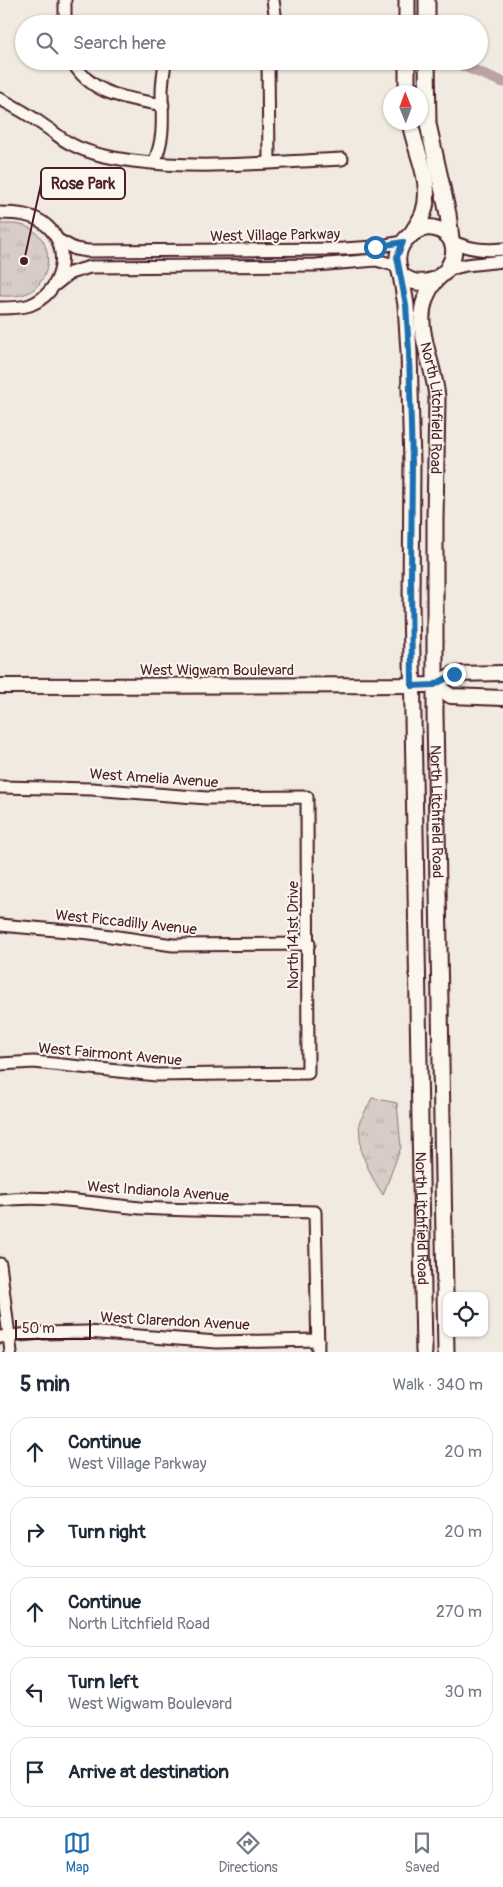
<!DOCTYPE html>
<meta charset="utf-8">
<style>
body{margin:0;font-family:Pangolin,sans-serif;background:#f6f6f7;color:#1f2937}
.controls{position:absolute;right:15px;bottom:15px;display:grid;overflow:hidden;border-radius:10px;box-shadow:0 1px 4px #0004}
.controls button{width:45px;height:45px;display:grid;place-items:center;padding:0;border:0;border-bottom:1px solid #e0e1e3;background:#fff;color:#1f2937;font:25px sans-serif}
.compass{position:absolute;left:383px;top:85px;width:45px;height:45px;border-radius:50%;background:#fff;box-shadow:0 1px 4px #0004;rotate:359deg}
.scale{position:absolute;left:15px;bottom:12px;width:76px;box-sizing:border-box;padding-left:5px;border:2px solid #4a1f2b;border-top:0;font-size:14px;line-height:18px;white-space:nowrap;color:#4a1f2b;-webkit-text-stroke:4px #fbf7ec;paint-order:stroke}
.stop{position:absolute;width:15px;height:15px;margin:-11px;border:4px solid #1f6fb2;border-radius:50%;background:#fff}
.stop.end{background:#1f6fb2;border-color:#fff;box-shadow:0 1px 5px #0008}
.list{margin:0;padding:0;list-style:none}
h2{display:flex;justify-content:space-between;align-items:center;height:65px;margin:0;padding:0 20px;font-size:21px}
h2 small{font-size:16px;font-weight:400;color:#747a83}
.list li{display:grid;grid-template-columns:32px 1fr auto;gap:15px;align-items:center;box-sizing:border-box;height:70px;margin:0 10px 10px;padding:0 10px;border:1px solid #e0e1e3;border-radius:20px}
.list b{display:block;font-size:19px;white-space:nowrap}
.list p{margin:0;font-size:16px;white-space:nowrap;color:#747a83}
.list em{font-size:16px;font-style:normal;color:#747a83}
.icon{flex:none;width:28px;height:28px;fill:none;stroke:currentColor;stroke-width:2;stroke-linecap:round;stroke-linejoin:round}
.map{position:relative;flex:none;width:503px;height:1352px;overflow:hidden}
.search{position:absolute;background:#fff;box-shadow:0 1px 4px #0004;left:15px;right:15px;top:15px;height:55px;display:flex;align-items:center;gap:12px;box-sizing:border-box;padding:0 18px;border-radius:28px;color:#747a83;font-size:19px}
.sheet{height:465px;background:#fff}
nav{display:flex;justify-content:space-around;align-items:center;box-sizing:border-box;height:70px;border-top:1px solid #e0e1e3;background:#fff;font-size:14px;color:#747a83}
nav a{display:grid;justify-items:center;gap:2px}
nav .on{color:#1f6fb2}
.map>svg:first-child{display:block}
</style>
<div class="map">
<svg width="503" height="1352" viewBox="0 0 503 1352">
<defs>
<pattern id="grass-tufts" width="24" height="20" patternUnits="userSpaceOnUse" patternTransform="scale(1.25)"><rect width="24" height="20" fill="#d8ccc6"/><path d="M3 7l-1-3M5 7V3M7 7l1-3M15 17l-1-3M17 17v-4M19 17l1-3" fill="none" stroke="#bbafaa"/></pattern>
</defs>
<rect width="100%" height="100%" fill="#f0eae0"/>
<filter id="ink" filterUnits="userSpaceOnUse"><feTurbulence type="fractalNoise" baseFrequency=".02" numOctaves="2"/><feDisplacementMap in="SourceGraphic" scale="10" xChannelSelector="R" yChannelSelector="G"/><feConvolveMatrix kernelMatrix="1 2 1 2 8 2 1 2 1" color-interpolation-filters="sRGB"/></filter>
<g filter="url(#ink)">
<g fill="url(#grass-tufts)" stroke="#917678">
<path d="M0 224C12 224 24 223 34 231 55 246 51 283 27 293 19 297 9 296 0 296Z"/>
<polygon points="372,1098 397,1103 401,1147 383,1195 373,1179 361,1152 359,1123"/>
</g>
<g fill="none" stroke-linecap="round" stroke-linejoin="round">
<polyline stroke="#b8a4a2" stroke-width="11" points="451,61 503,82"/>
<g stroke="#4a1f2b" stroke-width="15">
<g id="minor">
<polyline points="273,0 275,14 274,24"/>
<polyline points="65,24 65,0"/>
<path d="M72 61C92 96 127 98 163 105"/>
<polyline points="268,61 269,162"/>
<path d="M0 99C16 107 31 116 46 127 54 132 62 140 71 144 89 154 112 158 133 161 203 170 272 162 342 159"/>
<path d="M154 163C165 136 162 122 162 93 162 82 164 72 165 61"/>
<path d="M0 213C16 213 34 214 47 226 73 249 62 293 30 305 21 308 10 308 0 308"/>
<polyline points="58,240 75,249 88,251 343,249 375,247 403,242"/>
<path d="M453 242C470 249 484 251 503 249"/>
<polyline points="446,270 466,265 503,261"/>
<polyline points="56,284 70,273 90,267 316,265 376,260 398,266"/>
<polyline points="0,787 92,789 207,798 307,797 308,1073 156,1075 34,1062 0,1064"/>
<polyline points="0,925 90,933 173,945 309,944"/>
<path d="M0 1200C47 1194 93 1204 140 1208 198 1211 257 1211 315 1212L318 1352"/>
<polyline points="0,1264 11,1352"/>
<polyline points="0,1337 41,1333 87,1332 217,1342 318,1340"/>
</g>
</g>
<g stroke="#4a1f2b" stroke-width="18">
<g id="tertiary">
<polyline points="434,685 451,696 503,698"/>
<polyline points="0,686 434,685 454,674 503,673"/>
</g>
</g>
<g stroke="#4a1f2b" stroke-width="19">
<g id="secondary">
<polyline points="407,0 407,24"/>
<polyline points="427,24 427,0"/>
<polyline points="407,61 407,92"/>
<polyline points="427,61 428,124 448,214 451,239"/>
<path d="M410 122C415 152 433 181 424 211 422 219 415 227 411 235"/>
<path id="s1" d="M401 275 406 305 409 352 412 464 411 601 424 1352"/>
<path id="s2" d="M437 279C423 284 413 284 401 275 399 269 397 262 398 256 400 239 420 223 437 229 454 235 458 251 449 266 447 271 443 274 439 277 433 282 427 293 425 300 414 328 435 366 437 398L435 520V714L446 1352"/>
</g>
</g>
<use href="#minor" stroke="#fbf7ec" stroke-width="11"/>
<use href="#tertiary" stroke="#fbf7ec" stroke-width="14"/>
<use href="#secondary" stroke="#fbf7ec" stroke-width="15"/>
</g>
</g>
<g fill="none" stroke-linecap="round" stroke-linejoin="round" filter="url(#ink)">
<polyline stroke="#1f6fb2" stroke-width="6" points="375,247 403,242 397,257 406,305 409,352 412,464 411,576 412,686 434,685 454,674"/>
</g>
<g text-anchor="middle" stroke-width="4" stroke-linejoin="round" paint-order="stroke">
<g font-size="15" fill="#4a1f2b" stroke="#fbf7ec">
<text transform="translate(275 235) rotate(-1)" y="5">West Village Parkway</text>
<text dy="5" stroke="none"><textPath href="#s2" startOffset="308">North Litchfield Road</textPath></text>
<text x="217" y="675">West Wigwam Boulevard</text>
<text transform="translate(154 778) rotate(4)" y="5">West Amelia Avenue</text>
<text dy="5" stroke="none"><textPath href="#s2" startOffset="712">North Litchfield Road</textPath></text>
<text transform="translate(126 922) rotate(6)" y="5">West Piccadilly Avenue</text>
<text transform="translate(293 935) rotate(-90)" y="5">North 141st Drive</text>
<text transform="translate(110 1054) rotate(5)" y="5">West Fairmont Avenue</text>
<text transform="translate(158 1191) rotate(4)" y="5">West Indianola Avenue</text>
<text dy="5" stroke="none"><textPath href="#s1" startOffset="944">North Litchfield Road</textPath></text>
<text transform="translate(175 1321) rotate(3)" y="5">West Clarendon Avenue</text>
</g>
</g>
<path fill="none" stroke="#4a1f2b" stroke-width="2" d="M24 261L41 184"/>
<circle fill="#4a1f2b" stroke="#fbf7ec" stroke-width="2" cx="24" cy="261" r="5"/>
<rect fill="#fbf7ec" stroke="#4a1f2b" stroke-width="2" x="41" y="168" width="84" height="31" rx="5"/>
<g font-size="16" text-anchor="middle" font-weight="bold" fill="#4a1f2b">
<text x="83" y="189">Rose Park</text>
</g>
</svg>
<div class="controls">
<button><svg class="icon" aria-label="locate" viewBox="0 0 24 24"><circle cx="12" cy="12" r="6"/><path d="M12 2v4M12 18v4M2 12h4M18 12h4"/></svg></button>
</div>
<svg class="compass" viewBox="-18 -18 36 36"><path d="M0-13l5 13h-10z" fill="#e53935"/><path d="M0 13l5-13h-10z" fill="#747a83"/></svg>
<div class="scale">50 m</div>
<div class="stop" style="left:375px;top:247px"></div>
<div class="stop end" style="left:454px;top:674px"></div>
<div class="search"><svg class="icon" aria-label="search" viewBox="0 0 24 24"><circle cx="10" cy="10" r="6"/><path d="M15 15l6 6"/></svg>Search here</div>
</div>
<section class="sheet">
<h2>5 min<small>Walk · 340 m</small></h2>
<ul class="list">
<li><svg class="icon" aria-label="ahead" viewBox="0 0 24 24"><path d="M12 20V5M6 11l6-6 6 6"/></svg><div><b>Continue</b><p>West Village Parkway</p></div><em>20 m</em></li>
<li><svg class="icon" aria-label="right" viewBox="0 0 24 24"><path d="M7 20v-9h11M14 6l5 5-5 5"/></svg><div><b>Turn right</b></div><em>20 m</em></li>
<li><svg class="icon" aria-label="ahead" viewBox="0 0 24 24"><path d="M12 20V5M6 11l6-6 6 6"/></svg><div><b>Continue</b><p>North Litchfield Road</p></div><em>270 m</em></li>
<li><svg class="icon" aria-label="left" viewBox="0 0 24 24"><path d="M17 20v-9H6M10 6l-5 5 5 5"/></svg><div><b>Turn left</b><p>West Wigwam Boulevard</p></div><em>30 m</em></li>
<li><svg class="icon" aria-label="arrive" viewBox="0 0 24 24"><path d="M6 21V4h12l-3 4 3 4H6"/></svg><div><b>Arrive at destination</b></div></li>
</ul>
</section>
<nav>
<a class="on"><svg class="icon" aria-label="map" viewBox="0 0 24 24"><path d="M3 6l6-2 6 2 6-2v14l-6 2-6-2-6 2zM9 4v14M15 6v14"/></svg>Map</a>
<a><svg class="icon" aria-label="directions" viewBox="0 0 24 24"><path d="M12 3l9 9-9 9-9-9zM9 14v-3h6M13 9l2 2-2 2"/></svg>Directions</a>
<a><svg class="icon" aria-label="saved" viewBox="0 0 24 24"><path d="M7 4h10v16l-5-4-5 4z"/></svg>Saved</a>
</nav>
